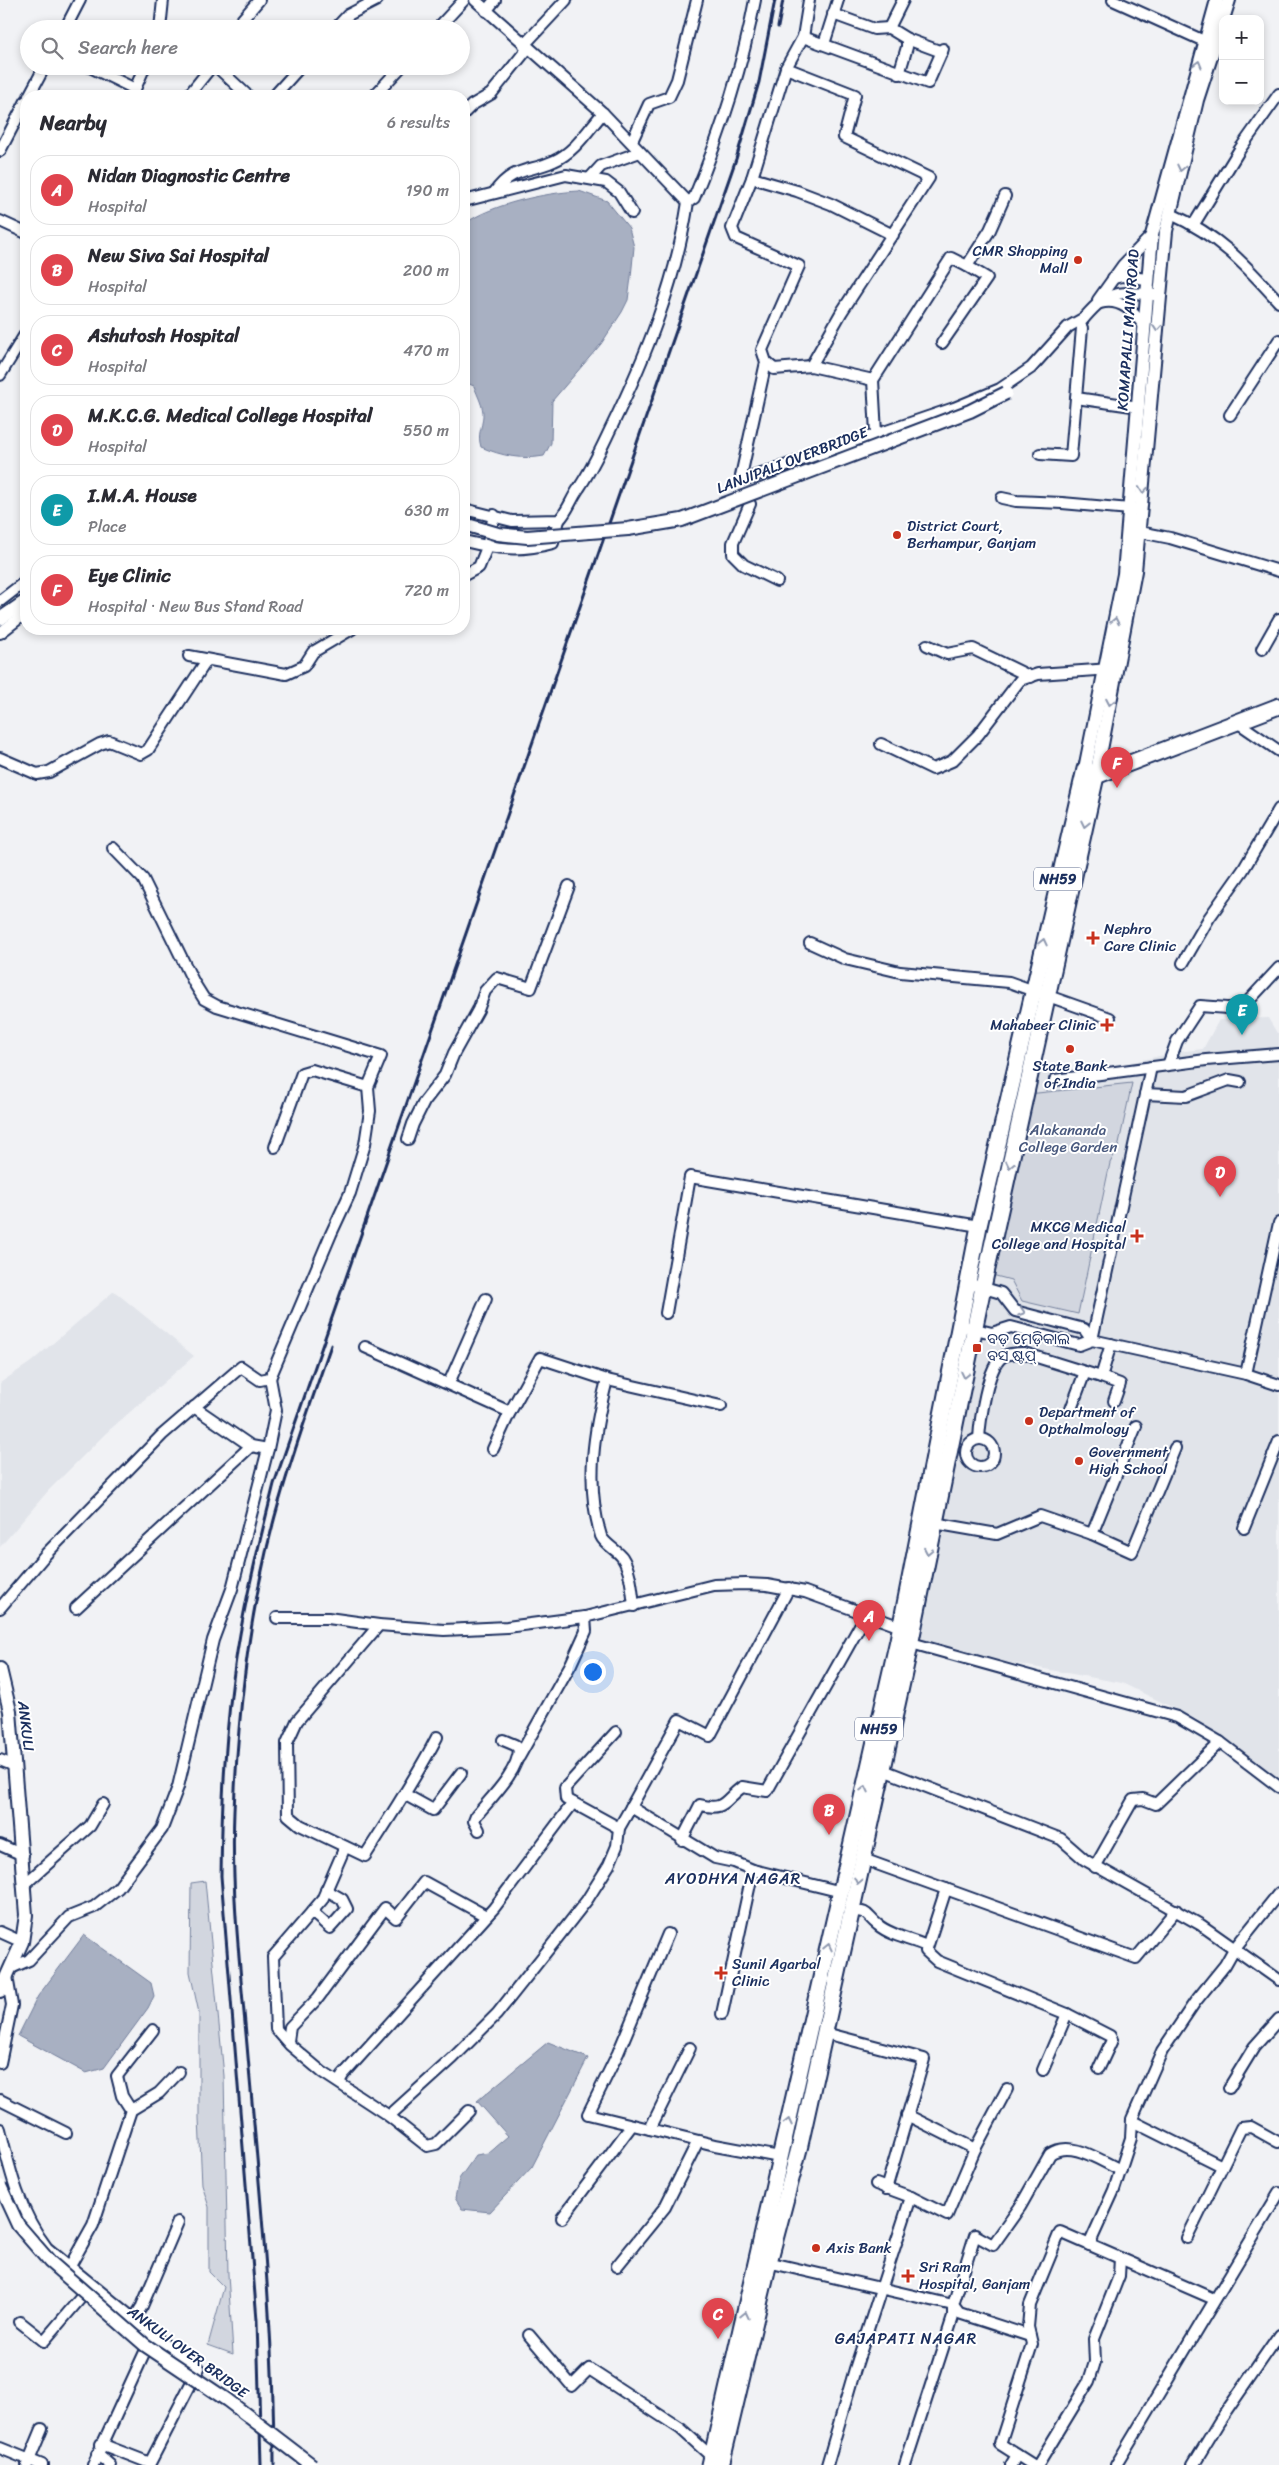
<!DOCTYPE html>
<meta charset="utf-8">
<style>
body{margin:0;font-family:Sriracha,"Noto Sans Oriya",sans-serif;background:#f7f7f7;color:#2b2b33}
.controls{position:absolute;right:15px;top:15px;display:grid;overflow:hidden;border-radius:10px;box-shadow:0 2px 8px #0003}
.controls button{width:45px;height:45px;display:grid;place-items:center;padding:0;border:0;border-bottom:1px solid #e1e1e2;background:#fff;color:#2b2b33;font:25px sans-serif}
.you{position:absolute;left:592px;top:1671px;width:18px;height:18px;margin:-12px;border:4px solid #fff;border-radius:50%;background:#1a73e8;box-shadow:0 0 0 8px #1a73e833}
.badge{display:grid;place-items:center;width:32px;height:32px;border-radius:50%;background:#1a73e8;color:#fff;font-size:16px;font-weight:700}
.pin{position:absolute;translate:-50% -41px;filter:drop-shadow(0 1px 2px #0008)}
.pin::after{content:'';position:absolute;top:26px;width:18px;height:15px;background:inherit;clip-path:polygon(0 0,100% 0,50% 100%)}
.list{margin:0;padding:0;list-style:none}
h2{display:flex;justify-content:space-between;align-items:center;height:65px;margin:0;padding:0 20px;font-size:21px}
h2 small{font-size:16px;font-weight:400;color:#7c7c81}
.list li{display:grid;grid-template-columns:32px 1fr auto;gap:15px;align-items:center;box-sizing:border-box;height:70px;margin:0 10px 10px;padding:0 10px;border:1px solid #e1e1e2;border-radius:20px}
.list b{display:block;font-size:19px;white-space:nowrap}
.list p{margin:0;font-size:16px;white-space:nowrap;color:#7c7c81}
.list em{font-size:16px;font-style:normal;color:#7c7c81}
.icon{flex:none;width:28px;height:28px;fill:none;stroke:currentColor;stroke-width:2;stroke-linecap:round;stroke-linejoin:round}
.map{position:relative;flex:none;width:1279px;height:2465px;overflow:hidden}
.search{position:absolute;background:#fff;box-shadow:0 2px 8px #0003;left:20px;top:20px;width:450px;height:55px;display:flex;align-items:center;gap:12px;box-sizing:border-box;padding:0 18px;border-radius:28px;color:#7c7c81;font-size:19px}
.panel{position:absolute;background:#fff;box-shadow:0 2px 8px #0003;left:20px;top:90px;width:450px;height:545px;border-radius:20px}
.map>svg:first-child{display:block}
</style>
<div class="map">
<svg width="1279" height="2465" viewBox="0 0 1279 2465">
<rect width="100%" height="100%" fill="#f1f2f5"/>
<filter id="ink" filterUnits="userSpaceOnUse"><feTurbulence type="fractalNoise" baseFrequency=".02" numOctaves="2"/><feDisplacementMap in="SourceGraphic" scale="10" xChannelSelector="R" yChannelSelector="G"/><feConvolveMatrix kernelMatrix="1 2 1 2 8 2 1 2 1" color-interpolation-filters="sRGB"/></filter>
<g filter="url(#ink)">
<g fill="#e1e4ea">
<polygon points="1268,1018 1277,1033 1279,1033 1279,1782 1196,1719 1122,1683 912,1645 1028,1069 1103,1069 1177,1052 1203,1049 1219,1020"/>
<polygon points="114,1291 194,1356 106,1433 48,1491 0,1547 0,1383 31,1362"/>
</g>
<g fill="#d2d6df" stroke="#76829e">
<polygon points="1132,1083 1118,1148 1110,1163 1078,1314 1022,1301 1011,1280 992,1275 1028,1094"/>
<polygon points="205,1881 224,2076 228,2274 233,2354 208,2345 224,2287 209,2272 209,2207 202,2185 199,2118 199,2013 190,1972 191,1883"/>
</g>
<g fill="#a8b0c2" stroke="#707c9a">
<path d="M579 191 607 201 629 228 634 247 631 277 628 300 622 312 601 344 552 401 551 443 544 456C522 460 502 456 481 447 477 433 482 430 483 416 484 407 477 395 474 386L464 382V224C493 204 543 193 579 191Z"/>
<polygon points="84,1935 151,1983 154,1996 148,2008 104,2068 86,2073 18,2036 38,1996"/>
<polygon points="548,2042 588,2058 532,2167 490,2212 462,2209 455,2198 459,2179 476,2155 488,2153 508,2136 477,2101"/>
</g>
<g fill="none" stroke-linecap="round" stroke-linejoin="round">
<g stroke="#1b2f5e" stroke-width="14">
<g id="minor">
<polyline points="475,0 603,113 688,202"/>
<polyline points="809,0 803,37 786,68 752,178 732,228 736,238 799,266 762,350 766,362 741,476 746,479 954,408 1000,389 1031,368 1068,327 1084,318"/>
<polyline points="1113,0 1204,41"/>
<polyline points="486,11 495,0"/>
<polyline points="833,14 874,29 889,28"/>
<polyline points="65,29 80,0"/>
<polyline points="160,29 163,0"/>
<polyline points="234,29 259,0"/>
<polyline points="335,29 348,15 377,0"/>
<polyline points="437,29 464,0"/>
<polyline points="803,37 928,83 943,49"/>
<polyline points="907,39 942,52"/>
<polyline points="824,44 838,0"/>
<polyline points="524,45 566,0"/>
<polyline points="88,66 135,89"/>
<polyline points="216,66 248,96"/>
<polyline points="786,68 855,95 844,137 929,178 841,313 811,366"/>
<polyline points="899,74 907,47 907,39 889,28 903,0"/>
<polyline points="29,96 45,66"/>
<polyline points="132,96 145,66"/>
<polyline points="188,96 212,66"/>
<polyline points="274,96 301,66"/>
<polyline points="374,96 402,66"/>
<polyline points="464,113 472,105 491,94 528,48"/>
<polyline points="632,141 649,104 669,97 677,80 697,0"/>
<polyline points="0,151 26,101"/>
<polyline points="590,178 601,166 640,152"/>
<polyline points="752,178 797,191 831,204 893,235"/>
<path d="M494 193C513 166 528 173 554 161 575 152 588 130 603 113"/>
<polyline points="464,201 566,175 606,182 619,192 632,213"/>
<path d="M1171 214C1218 235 1245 264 1279 302"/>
<polyline points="0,221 26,233"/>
<polyline points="1194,224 1240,149 1279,94"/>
<polyline points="1113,278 1122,276 1147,279"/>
<polyline points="1098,300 1123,265 1152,235"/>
<path d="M1100 303C1120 297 1134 312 1145 327"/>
<path d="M1080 323C1106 292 1114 290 1154 295"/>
<polyline points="942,343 987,278 967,266"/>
<polyline points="766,362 774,369 811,366 873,380"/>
<polyline points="0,375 26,333"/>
<polyline points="1076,398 1139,407"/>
<polyline points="1230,415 1279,340"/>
<polyline points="876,433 873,380 951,258 967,266 990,230 1005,196"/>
<polyline points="1040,454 1071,456 1082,328"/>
<polyline points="1002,498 1016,501 1062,503 1130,509"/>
<polyline points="750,504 733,543 733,554 744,565 777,581"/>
<path d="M464 509 512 521 559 520C568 511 571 499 579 488 593 467 600 451 611 428 646 356 676 282 688 202L694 198C721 133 742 69 755 0"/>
<polyline points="1140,532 1170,538 1279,571"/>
<path d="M464 541C497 549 520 552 553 543L559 520"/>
<polyline points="464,575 479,567 487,547 494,515"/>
<polyline points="0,601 26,581"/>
<polyline points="0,633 26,613"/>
<polyline points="927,645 947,654 973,649 1031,677"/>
<polyline points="1262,649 1279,619"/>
<polyline points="189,656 286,674 304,666 313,652 352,629"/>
<polyline points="1237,722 1279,751"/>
<polyline points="881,744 933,769 952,761 978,735 1020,680 1038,674 1111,669"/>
<polyline points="0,758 37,774 49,772 100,744 109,741 141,754 148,750 207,660"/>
<polyline points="810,943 845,959 900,972 1009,982 1110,1018"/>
<polyline points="1183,963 1209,918 1243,870 1279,809"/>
<polyline points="1168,1065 1177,1041 1200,1006 1241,1009 1279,968"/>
<polyline points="1055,1080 1206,1060 1279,1054"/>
<polyline points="1145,1094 1186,1096 1229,1080 1240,1082"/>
<polyline points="408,1139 413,1124 424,1102 445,1075 454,1053 478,1010 485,991 497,978 531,988 569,886"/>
<polyline points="275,1147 302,1073 312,1070 368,1087"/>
<polyline points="967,1283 1001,1293 1015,1311 1084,1329 1092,1340"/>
<polyline points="666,1313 690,1177 979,1226"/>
<polyline points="959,1325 992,1333 1011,1327 1079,1345 1092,1340"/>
<polyline points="1092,1340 1151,1067"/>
<polyline points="1092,1340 1246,1374 1279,1385"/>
<polyline points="365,1347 510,1412 540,1358 607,1380 721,1406"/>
<polyline points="1246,1374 1279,1223"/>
<polyline points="1101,1377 1120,1384 1114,1401"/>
<path d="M607 1380C594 1430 585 1484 601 1536 604 1544 617 1550 622 1557 631 1571 632 1590 634 1606"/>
<polyline points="449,1383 486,1299"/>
<polyline points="194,1407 251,1446 268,1449"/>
<polyline points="1071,1409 1085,1372"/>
<polyline points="1136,1426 1092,1534 1132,1552 1175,1448"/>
<path d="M979 1439C980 1421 987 1368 1002 1357 1008 1353 1017 1353 1024 1353L1101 1377 1111 1344"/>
<circle cx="980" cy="1453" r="14"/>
<polyline points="493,1449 510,1412"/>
<polyline points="934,1523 997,1534 1040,1516 1092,1534"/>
<polyline points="1244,1528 1279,1441"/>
<polyline points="0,1608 46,1554 162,1435 241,1367 260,1380 270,1378 331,1234 350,1193 365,1144 370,1111 368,1087 381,1056 217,1006 204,999 194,983 143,879 113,848"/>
<polyline points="76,1608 251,1446"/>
<polyline points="277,1618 328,1618 379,1625 444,1630 507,1627 585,1617 714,1585 746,1584 767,1585 805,1592 901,1627 906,1625"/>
<path d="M379 1625 297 1721 287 1743 288 1815 300 1825 365 1856C390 1817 416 1778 437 1737"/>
<polyline points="904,1641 1177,1717 1220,1742 1279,1787"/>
<polyline points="616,1732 565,1788 566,1799 619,1828"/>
<polyline points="519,1757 571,1664 586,1631 585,1617"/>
<polyline points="0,1760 15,1766"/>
<polyline points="878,1768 1061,1839 1085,1860 1201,1925 1279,1980"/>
<polyline points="404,1794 433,1810 461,1773"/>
<polyline points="631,1807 679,1720 710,1736 789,1588"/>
<path d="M479 1830 474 1821 476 1816C490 1799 519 1771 519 1749L515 1745 503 1740"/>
<path d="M682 1840 700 1805C726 1811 723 1801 742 1787L767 1791 867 1613"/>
<polyline points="0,1845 23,1855"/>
<polyline points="345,1847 322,1900 273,1957 276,2029 290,2045 322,2072 389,2116 427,2146 436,2144 469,2111"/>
<polyline points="863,1859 1136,1958 1176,1910"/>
<polyline points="1095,1867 1133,1800 1143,1799 1156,1804 1220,1742"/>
<polyline points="25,1884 90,1826 103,1804"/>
<polyline points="946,1889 926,1951 937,1961 1067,2014 1110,2036 1112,2040 1099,2068"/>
<path d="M852 1911C870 1911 866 1916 878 1925 890 1935 912 1940 927 1946"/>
<polyline points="312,1912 330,1928 347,1909 342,1899 326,1890"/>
<polyline points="0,1932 22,1942"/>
<polyline points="668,1934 618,2053 588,2114 715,2145 780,2157"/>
<polyline points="11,1968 29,1960 69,1917 94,1907 118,1888 162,1829 178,1787 213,1640 232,1589 268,1449 276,1410 270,1378"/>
<polyline points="722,2014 753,1870"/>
<polyline points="825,2033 924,2059 886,2189"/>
<polyline points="288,2041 290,2027 318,1998 385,1908 396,1918 424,1882 486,1916"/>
<polyline points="0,2063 12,2005 7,1976 5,1978"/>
<polyline points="1043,2070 1067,2014"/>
<polyline points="339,2082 343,2075 494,1908 573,1803"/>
<polyline points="1229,2088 1254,2047 1279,2019"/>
<polyline points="0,2100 66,2133"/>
<polyline points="131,2110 122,2096 117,2076 153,2030"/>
<polyline points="907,2115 975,2149 1007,2089"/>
<polyline points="389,2116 453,2058 497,2014 555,1941 587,1900 609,1865 617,1846 619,1828 631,1807 715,1858 734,1862 753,1870 842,1892"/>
<polyline points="1132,2121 1222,2166"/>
<path d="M0 2129C10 2172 20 2213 47 2248L168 2347 199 2368 150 2463 101 2444"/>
<polyline points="650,2129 690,2048"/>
<polyline points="911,2197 947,2215 975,2149"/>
<polyline points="562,2218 632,2125"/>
<polyline points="1187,2238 1241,2128 1251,2127 1278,2142"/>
<polyline points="1089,2245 1114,2190 1131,2138 1132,2119 1162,2051 1195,2002 1225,1965 1234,1949 1279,1893"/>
<polyline points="763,2261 953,2305 959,2313 1030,2336"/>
<polyline points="70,2266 93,2225 131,2110 159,2093 179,2072"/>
<polyline points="617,2266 665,2207 698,2141"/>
<polyline points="134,2319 142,2306 178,2222"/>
<polyline points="20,2322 44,2341 90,2287"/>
<polyline points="529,2335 572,2386 589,2369 681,2429 712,2457"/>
<polyline points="0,2448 42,2465"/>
<polyline points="97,2454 110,2465"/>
<polyline points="27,2465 42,2429"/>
<polyline points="93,2465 150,2341"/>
<polyline points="827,2465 855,2369 911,2197 876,2184"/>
<path d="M905 2465 953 2317V2305L975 2235 993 2245 1020 2207 1050 2154C1071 2139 1100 2161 1121 2170"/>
<polyline points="1011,2465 1017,2455"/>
<polyline points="1033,2465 1000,2444 1032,2344 1028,2327 1030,2305 1060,2232 1214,2299"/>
<polyline points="1038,2465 1089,2381 1095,2362 1094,2339 1119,2276 1120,2258"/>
<polyline points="1116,2465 1279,2193"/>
<polyline points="1193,2465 1219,2422 1279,2335"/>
</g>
</g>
<g stroke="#1b2f5e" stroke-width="16">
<g id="major">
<polyline points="1223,19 1229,0"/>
<polyline points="0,619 26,601"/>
<polyline points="1085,769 1124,574 1152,235 1217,0"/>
<polyline points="1096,776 1135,571 1166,231 1197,100 1223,20"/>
<polyline points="0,1669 10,1711 26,1915 22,1942 0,1991"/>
</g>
</g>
<g stroke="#1b2f5e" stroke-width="19">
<g id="highway">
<polyline points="1096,776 1279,706"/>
<polyline points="710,2465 898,1640 979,1226 1085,769 1096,776"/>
<polyline points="721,2465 769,2262 800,2145 908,1655 983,1287 1096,776"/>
</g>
</g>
<use href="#minor" stroke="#fff" stroke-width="10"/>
<use href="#major" stroke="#fff" stroke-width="12"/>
<use href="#highway" stroke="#fff" stroke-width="15"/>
<g stroke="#1b2f5e" stroke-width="3">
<polyline points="778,27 783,0"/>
<path d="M261 2465 257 2320 221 1876C222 1801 225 1726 237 1652 246 1595 260 1540 274 1484L736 159 759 82 775 0"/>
<path d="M274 2465C274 2324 259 2185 247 2045 240 1967 231 1889 234 1811 238 1708 250 1602 279 1502 294 1449 313 1397 331 1345"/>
</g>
<g stroke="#1b2f5e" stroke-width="16" stroke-linecap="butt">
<g id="major-bridge">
<polyline points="464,524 498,534 527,537 628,529 682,520 970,411 1006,393"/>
<polyline points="0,2186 18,2225 50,2262 145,2345 227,2400 312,2465"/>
</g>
</g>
<use href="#major-bridge" stroke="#fff" stroke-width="12"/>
</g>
<defs><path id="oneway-chevron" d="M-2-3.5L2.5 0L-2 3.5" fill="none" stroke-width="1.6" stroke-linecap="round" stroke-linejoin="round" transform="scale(1.25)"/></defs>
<g stroke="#8d97ae">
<use href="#oneway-chevron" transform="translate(1198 64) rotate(-75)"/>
<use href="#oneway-chevron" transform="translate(1181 168) rotate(103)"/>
<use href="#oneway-chevron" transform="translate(1157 328) rotate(95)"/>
<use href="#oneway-chevron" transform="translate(1143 490) rotate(95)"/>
<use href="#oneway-chevron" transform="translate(1115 621) rotate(-79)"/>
<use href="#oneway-chevron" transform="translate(1110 702) rotate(101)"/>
<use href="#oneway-chevron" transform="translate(1085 824) rotate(102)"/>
<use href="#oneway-chevron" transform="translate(1043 942) rotate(-77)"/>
<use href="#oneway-chevron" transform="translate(1010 1165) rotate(102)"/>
<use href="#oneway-chevron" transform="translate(1022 1312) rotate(18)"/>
<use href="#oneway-chevron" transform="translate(965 1375) rotate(102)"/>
<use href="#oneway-chevron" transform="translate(928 1551) rotate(101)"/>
<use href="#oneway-chevron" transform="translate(865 1789) rotate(-77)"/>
<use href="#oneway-chevron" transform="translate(858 1881) rotate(102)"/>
<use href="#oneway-chevron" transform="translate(828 1947) rotate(-77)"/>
<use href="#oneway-chevron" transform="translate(788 2122) rotate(-77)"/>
<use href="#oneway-chevron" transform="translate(745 2315) rotate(-77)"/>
</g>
</g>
<g fill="#c8321e" stroke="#fff" stroke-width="2">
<circle cx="1078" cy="260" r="5"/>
<circle cx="897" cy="535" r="5"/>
<path d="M1090.5 930.5h5v5h5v5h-5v5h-5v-5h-5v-5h5z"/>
<path d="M1104.5 1017.5h5v5h5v5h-5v5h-5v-5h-5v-5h5z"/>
<circle cx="1070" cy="1049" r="5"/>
<path d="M1134.5 1228.5h5v5h5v5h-5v5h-5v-5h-5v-5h5z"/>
<rect x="972" y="1343" width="10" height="10" rx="2.5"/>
<circle cx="1029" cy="1421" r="5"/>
<circle cx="1079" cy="1461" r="5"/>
<path d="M718.5 1965.5h5v5h5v5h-5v5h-5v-5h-5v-5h5z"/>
<circle cx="816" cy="2248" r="5"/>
<path d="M905.5 2268.5h5v5h5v5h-5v5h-5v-5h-5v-5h5z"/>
</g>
<g text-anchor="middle" stroke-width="4" stroke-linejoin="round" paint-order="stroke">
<g fill="#fff" stroke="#5f6d8e" stroke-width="1">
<rect x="1034" y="867.5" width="48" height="23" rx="4"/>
<rect x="855" y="1717.5" width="48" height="23" rx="4"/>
</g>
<g font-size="14" font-weight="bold" fill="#1b2f5e">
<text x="1058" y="884">NH59</text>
<text x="879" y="1734">NH59</text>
</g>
<g font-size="15" fill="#1b2f5e" stroke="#fff" text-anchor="start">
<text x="1068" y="256" text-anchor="end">CMR Shopping<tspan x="1068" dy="17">Mall</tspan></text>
<text x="907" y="531">District Court,<tspan x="907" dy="17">Berhampur, Ganjam</tspan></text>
<text x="1104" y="934">Nephro<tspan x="1104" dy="17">Care Clinic</tspan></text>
<text x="1096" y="1030" text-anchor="end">Mahabeer Clinic</text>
<text x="1070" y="1071" text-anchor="middle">State Bank<tspan x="1070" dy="17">of India</tspan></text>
<text x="1126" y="1232" text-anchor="end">MKCG Medical<tspan x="1126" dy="17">College and Hospital</tspan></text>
<text x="987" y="1344">ବଡ଼ ମେଡ଼ିକାଲ<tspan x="987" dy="17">ବସ ଷ୍ଟପ୍</tspan></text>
<text x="1039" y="1417">Department of<tspan x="1039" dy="17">Opthalmology</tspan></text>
<text x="1089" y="1457">Government<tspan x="1089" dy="17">High School</tspan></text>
<text x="732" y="1969">Sunil Agarbal<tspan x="732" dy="17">Clinic</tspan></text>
<text x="826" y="2253">Axis Bank</text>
<text x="919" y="2272">Sri Ram<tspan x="919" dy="17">Hospital, Ganjam</tspan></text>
</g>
<g font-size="15" fill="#1b2f5e" stroke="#fff">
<text transform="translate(1128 330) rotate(-86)" y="5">KOMAPALLI MAIN ROAD</text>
<text transform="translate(792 460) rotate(-21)" y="5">LANJIPALI OVERBRIDGE</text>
<text transform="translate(26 1726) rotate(83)" y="5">ANKULI</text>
<text transform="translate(188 2352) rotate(36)" y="5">ANKULI OVER BRIDGE</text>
</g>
<g font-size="15" fill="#49597e" stroke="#fff">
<text x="1068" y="1135">Alakananda<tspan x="1068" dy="17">College Garden</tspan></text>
</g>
<g font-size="16" letter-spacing="1" fill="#1b2f5e" stroke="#fff">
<text x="733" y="1884">AYODHYA NAGAR</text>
<text x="906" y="2344">GAJAPATI NAGAR</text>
</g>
</g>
</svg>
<div class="controls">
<button>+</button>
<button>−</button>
</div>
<div class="you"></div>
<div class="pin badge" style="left:869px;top:1641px;background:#e0444e">A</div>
<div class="pin badge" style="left:829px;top:1835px;background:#e0444e">B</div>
<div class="pin badge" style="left:718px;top:2339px;background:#e0444e">C</div>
<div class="pin badge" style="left:1220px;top:1197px;background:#e0444e">D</div>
<div class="pin badge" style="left:1242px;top:1035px;background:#0f9aa8">E</div>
<div class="pin badge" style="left:1117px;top:788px;background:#e0444e">F</div>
<div class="search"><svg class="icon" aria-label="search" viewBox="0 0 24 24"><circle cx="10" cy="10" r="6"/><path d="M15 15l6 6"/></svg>Search here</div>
<section class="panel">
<h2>Nearby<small>6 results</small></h2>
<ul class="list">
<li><span class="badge" style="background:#e0444e">A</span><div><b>Nidan Diagnostic Centre</b><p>Hospital</p></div><em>190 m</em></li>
<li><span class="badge" style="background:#e0444e">B</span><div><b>New Siva Sai Hospital</b><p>Hospital</p></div><em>200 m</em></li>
<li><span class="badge" style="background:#e0444e">C</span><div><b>Ashutosh Hospital</b><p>Hospital</p></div><em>470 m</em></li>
<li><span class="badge" style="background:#e0444e">D</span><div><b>M.K.C.G. Medical College Hospital</b><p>Hospital</p></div><em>550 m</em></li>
<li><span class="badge" style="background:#0f9aa8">E</span><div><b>I.M.A. House</b><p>Place</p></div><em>630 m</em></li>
<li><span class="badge" style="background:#e0444e">F</span><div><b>Eye Clinic</b><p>Hospital · New Bus Stand Road</p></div><em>720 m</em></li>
</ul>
</section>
</div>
